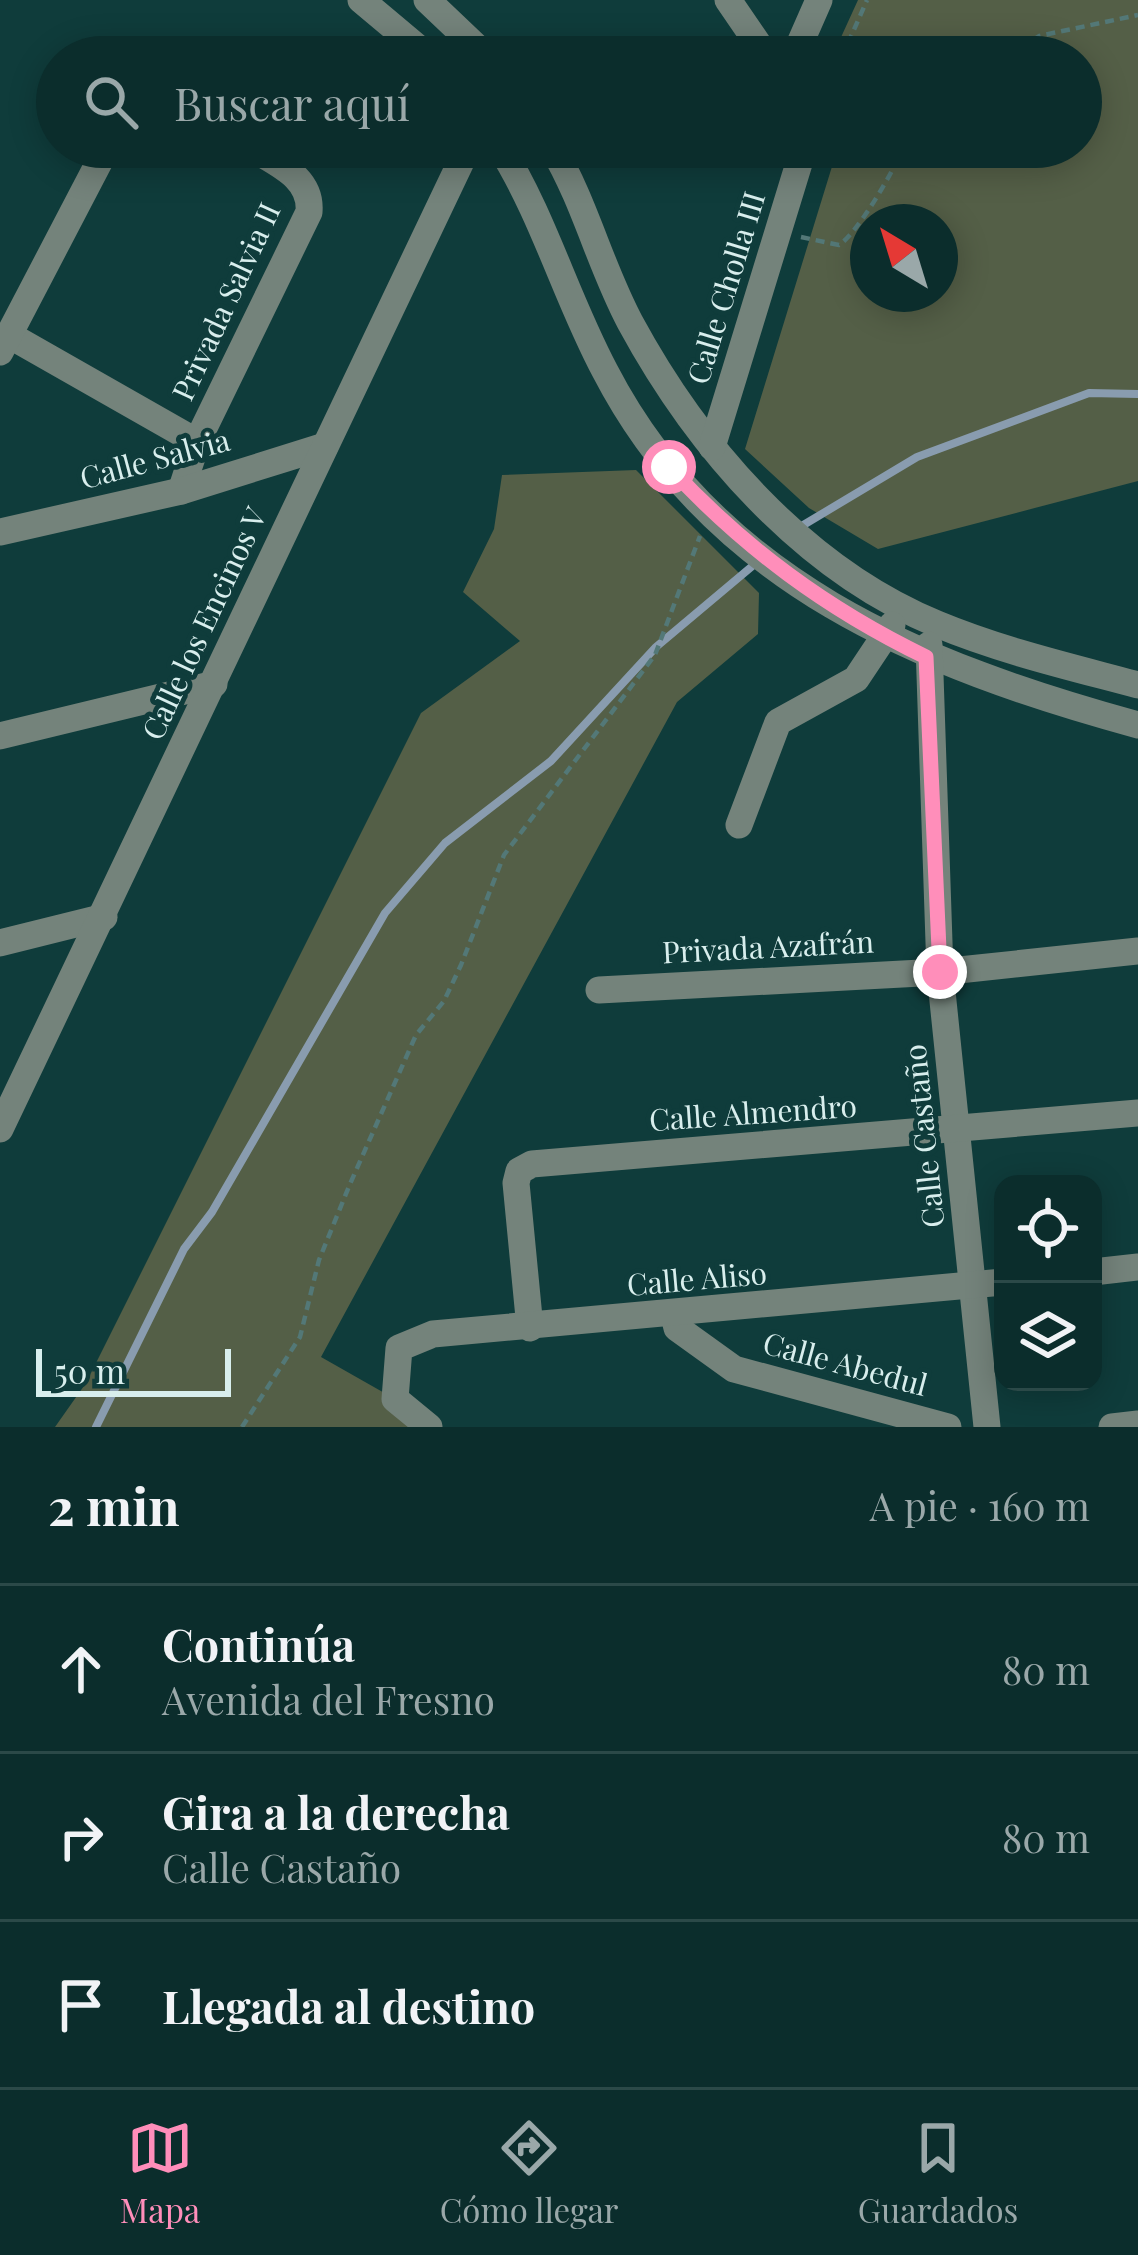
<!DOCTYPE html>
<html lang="es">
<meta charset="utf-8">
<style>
body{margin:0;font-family:"Playfair Display",serif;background:#193938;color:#f1f3f6}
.controls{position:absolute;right:36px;bottom:36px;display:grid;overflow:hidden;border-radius:24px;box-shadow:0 6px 30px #0003}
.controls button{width:108px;height:108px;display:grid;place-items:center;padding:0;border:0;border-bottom:3px solid #2b4948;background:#0b2d2c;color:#f1f3f6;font:60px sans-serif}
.compass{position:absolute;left:850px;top:204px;width:108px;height:108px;border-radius:50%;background:#0b2d2c;box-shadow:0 6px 30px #0003;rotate:322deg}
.scale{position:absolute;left:36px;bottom:30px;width:195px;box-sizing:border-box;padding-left:12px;border:6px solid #d8eeed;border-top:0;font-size:33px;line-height:42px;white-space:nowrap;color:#d8eeed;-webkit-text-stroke:9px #0f3c3b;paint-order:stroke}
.stop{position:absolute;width:36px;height:36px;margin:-27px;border:9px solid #ff8eba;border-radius:50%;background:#fff}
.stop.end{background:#ff8eba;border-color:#fff;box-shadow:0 3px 12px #0008}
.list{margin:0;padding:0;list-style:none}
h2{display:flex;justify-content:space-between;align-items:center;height:156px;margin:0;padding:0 48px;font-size:51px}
h2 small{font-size:39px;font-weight:400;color:#9aa8a9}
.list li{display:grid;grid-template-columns:78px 1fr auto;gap:36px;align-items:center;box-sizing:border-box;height:168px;padding:0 48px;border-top:3px solid #2b4948}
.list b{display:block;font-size:45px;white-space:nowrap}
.list p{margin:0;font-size:39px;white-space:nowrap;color:#9aa8a9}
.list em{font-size:39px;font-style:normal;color:#9aa8a9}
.icon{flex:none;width:66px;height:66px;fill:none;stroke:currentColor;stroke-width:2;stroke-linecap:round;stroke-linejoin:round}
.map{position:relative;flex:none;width:1138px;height:1427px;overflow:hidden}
.search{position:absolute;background:#0b2d2c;box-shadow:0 6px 30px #0003;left:36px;right:36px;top:36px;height:132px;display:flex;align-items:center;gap:30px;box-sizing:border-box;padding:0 42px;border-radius:66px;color:#9aa8a9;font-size:45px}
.sheet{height:660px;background:#0b2d2c}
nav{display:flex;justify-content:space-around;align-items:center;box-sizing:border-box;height:168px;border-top:3px solid #2b4948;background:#0b2d2c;font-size:33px;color:#9aa8a9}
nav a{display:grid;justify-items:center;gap:6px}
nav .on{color:#ff8eba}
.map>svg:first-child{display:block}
</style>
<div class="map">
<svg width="1138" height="1427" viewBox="0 0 1138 1427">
<rect width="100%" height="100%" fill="#0f3c3b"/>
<g fill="#545f47" fill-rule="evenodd">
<path d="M858 0H1138V481L878 549 809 508 745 449 838 147H1081V57H832ZM940 222V294H868V222Z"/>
<polygon points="636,470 759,593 758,634 677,702 321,1357 395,1399 409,1427 55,1427 86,1383 421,713 520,641 463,592 494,529 502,475"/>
</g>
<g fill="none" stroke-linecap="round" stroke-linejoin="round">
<g stroke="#899caf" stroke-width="8">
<polyline points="800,527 917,457 1089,393 1138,394"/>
<polyline points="96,1427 184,1249 212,1212 385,913 445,843 551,761 656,647 756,563"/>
</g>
<g stroke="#537877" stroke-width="4.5" stroke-dasharray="9 6" stroke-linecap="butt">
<polyline points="842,57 867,0"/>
<polyline points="1008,57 1039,36 1138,15"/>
<path d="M801 237 839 245C857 234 896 168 903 147"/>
<polyline points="242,1427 300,1337 319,1260 350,1184 416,1035 444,1001 461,965 504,855 655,655 700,536"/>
</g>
<g stroke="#74837b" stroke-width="27">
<polyline points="361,0 429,57"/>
<polyline points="427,0 487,57"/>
<polyline points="728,0 767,57"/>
<polyline points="794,57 819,0"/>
<path d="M500 147C544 217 566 298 605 371 714 582 922 666 1138 725"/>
<path d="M552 147C585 202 600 266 630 322 697 446 803 569 937 624 1002 651 1071 667 1138 685"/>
<polyline points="9,335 197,442"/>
<polyline points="0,352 107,147"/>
<polyline points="712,447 804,147"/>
<path d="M181 491 197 442 309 212C312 177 277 164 250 147"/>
<polyline points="0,532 181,491 325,446"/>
<polyline points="929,645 940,972 987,1427"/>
<polyline points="0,736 214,684"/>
<polyline points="739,825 778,722 856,679 892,625"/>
<polyline points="0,943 104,917"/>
<polyline points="599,990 940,972 1138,951"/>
<polyline points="0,1129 468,147"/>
<polyline points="1093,1272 1138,1267"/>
<polyline points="674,1316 677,1328 734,1369 948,1427"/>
<polyline points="530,1328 516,1183 519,1171 532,1164 1138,1113"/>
<polyline points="429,1427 395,1399 399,1348 433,1334 1003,1282"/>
<polyline points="1112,1427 1138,1424"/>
</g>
</g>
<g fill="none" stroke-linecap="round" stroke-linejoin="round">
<path stroke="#ff8eba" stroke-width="15" d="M669 467C744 548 827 609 926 657L940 972"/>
</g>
<g text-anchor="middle" stroke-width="10" stroke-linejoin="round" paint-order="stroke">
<g font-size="30" fill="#d8eeed" stroke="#0f3c3b">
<text transform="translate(727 288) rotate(-73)" y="10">Calle Cholla III</text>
<text transform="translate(227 302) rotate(-65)" y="10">Privada Salvia II</text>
<text transform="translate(155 460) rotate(-15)" y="10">Calle Salvia</text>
<text transform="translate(205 624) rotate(-65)" y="10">Calle los Encinos V</text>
<text transform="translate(768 948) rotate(-3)" y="10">Privada Azafrán</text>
<text transform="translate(753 1114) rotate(-4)" y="10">Calle Almendro</text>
<text transform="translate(925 1136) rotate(-96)" y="10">Calle Castaño</text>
<text transform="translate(697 1280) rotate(-5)" y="10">Calle Aliso</text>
<text transform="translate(845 1365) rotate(15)" y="10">Calle Abedul</text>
</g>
</g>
</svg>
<div class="controls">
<button><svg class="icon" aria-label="locate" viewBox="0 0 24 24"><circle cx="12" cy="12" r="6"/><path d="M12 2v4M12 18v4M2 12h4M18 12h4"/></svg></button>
<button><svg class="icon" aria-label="layers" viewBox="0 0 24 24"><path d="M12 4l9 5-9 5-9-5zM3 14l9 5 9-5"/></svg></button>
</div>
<svg class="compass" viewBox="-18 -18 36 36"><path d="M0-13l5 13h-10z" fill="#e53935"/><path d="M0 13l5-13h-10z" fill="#9aa8a9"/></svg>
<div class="scale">50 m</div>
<div class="stop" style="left:669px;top:467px"></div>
<div class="stop end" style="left:940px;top:972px"></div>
<div class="search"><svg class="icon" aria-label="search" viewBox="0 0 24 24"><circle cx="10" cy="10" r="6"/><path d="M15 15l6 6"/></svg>Buscar aquí</div>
</div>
<section class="sheet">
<h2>2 min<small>A pie · 160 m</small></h2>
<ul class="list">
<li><svg class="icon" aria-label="ahead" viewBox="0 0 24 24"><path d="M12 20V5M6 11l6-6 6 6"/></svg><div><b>Continúa</b><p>Avenida del Fresno</p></div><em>80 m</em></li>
<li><svg class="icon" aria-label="right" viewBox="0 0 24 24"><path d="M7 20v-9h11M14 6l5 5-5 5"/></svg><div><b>Gira a la derecha</b><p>Calle Castaño</p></div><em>80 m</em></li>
<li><svg class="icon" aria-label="arrive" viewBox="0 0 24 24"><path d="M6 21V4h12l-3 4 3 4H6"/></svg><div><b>Llegada al destino</b></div></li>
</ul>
</section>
<nav>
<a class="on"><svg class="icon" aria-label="map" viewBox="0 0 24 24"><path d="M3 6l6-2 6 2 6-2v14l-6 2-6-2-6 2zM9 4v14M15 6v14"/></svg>Mapa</a>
<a><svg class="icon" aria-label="directions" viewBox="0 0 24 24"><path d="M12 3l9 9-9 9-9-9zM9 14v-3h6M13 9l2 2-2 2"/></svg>Cómo llegar</a>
<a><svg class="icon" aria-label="saved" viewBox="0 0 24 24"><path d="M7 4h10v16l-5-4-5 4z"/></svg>Guardados</a>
</nav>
